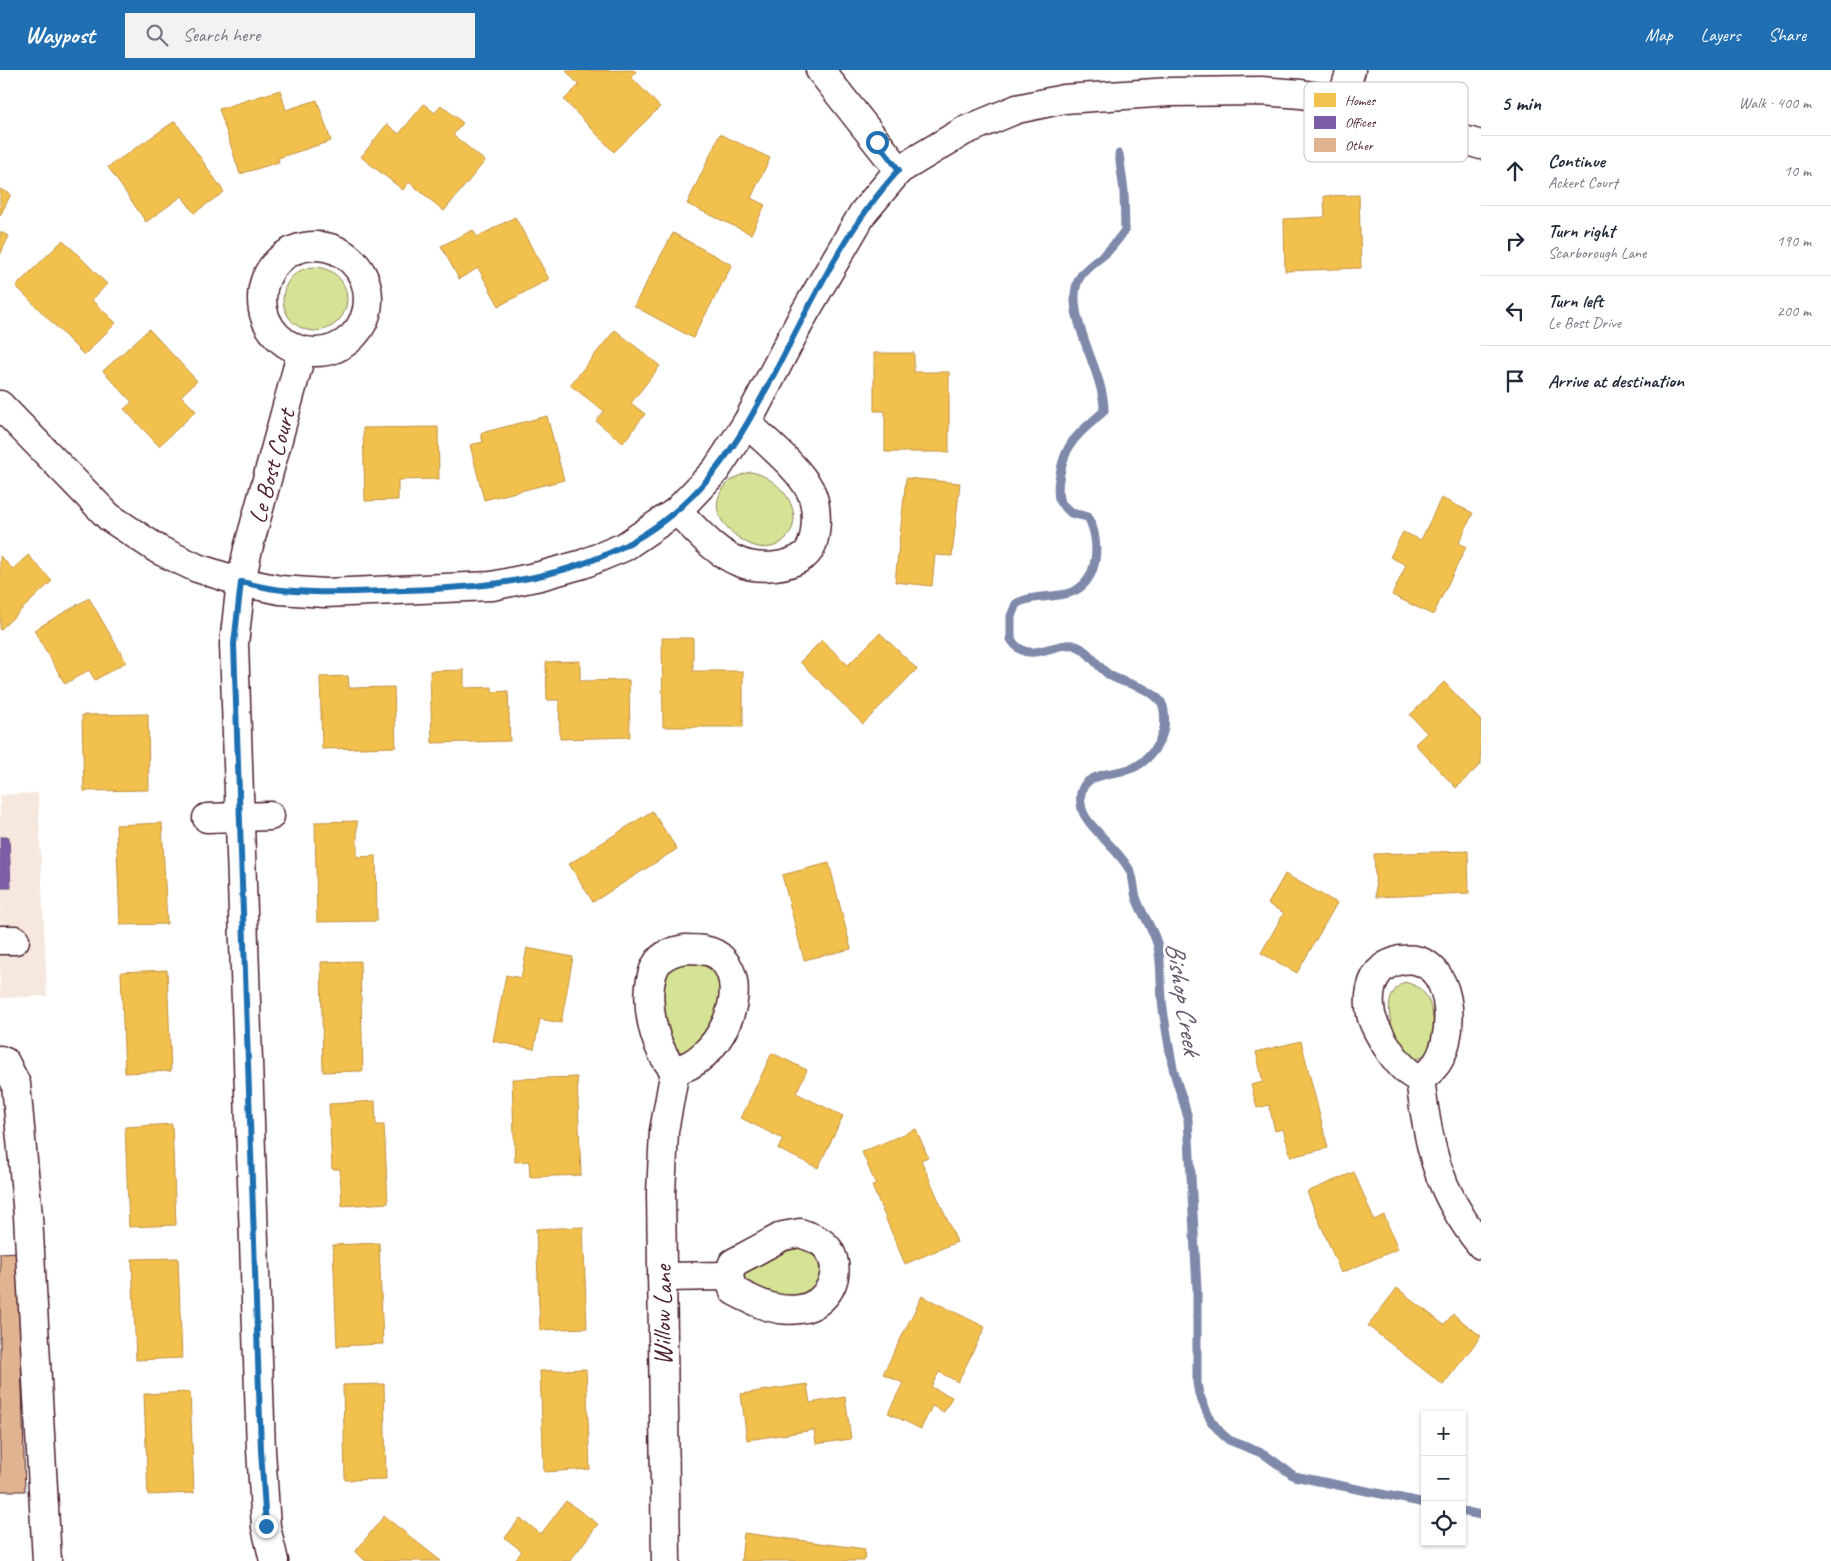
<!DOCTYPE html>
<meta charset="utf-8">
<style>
body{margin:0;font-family:Caveat,sans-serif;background:#f2f2f3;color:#1f2937}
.controls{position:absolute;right:15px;bottom:15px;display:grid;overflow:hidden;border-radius:0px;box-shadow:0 1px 4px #0004}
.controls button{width:45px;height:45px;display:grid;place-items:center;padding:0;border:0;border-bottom:1px solid #e0e1e3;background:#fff;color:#1f2937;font:25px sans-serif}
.stop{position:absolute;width:15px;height:15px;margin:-11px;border:4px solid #1f6fb2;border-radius:50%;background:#fff}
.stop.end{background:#1f6fb2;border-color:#fff;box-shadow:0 1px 5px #0008}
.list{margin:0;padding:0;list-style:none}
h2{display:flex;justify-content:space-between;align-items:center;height:65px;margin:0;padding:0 20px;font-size:21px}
h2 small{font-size:16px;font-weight:400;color:#747a83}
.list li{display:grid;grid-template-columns:32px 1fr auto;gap:15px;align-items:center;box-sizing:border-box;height:70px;padding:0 20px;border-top:1px solid #e0e1e3}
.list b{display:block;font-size:19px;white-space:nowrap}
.list p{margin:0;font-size:16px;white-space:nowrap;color:#747a83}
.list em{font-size:16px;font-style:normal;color:#747a83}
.icon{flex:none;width:28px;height:28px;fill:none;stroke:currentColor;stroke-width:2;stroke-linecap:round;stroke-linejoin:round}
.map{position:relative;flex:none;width:1481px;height:1491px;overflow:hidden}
header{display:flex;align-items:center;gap:30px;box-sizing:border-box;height:70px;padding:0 25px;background:#1f6fb2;color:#fff}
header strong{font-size:24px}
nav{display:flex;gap:28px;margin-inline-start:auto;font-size:18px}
.search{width:350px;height:45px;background:#f2f2f3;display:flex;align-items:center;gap:12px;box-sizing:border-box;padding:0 18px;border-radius:0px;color:#747a83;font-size:19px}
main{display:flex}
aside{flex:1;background:#fff}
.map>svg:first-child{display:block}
</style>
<header>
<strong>Waypost</strong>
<div class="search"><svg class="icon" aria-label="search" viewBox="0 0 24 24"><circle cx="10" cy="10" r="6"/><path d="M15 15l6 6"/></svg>Search here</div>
<nav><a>Map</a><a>Layers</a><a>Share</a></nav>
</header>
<main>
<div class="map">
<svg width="1481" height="1491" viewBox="0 0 1481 1491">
<rect width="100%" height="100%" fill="#fff"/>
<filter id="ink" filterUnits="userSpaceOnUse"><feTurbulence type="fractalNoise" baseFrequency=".02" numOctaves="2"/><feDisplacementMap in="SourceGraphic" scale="10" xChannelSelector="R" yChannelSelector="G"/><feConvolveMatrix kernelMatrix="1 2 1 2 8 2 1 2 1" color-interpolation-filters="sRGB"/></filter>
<g filter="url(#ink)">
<polygon fill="#f6e8de" points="38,723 47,926 0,928 0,725"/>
<g fill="#d6e295" stroke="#908060">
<circle cx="315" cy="229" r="32"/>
<path d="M751 402C777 406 808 441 787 467 767 491 734 470 721 449 708 426 731 405 751 402Z"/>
<path d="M687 891 698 892 716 903C728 929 709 976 681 982 665 970 658 922 668 904 673 896 679 894 687 891Z"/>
<path d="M1404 912C1412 914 1419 916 1424 923 1434 935 1436 962 1431 977 1429 983 1422 986 1417 989 1394 975 1375 929 1404 912Z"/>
<path d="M801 1178C826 1186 828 1219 801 1225 790 1227 777 1224 766 1220 756 1217 749 1216 744 1207 755 1190 782 1181 801 1178Z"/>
</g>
<g fill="#f2c14e" stroke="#c09044">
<polygon points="634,0 636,2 631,7 660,37 614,82 564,30 579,15 566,1"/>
<polygon points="280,20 286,40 317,30 331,71 278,88 279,92 240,104 219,39"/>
<polygon points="424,34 435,43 441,35 463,53 453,65 485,91 444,141 409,112 403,120 361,87 387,54 399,64"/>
<polygon points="175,51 224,122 194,143 182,126 146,152 108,97"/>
<polygon points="720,64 770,88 751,128 765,135 751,164 687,134"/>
<polygon points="0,119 11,124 0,146"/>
<polygon points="1359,125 1361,198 1285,201 1284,149 1325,147 1324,126"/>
<polygon points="515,147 549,209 499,236 478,198 459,209 441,176 473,160 477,167"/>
<polygon points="0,162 9,166 0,185"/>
<polygon points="673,163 732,195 693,268 634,236"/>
<polygon points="63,170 107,214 92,230 116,253 84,285 16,216"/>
<polygon points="149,259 197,311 181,326 196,341 159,376 124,339 132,332 103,301"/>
<polygon points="615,260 660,296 631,333 645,344 623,373 596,351 604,341 570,315"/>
<polygon points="874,283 914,283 914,302 949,302 949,382 885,382 885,341 874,341"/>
<polygon points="547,346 564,410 484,430 470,375 483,372 481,363"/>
<polygon points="438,357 439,409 398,410 398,430 365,431 363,358"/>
<polygon points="906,408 960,413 952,486 935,485 932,516 895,512"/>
<polygon points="1441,428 1473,443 1459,473 1466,477 1433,545 1392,525 1406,495 1390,487 1403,462 1421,470"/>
<polygon points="28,485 52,511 0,560 0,486 13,499"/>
<polygon points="89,528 126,592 95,610 89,600 65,614 34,560"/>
<polygon points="880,563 917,599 863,654 800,592 822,570 848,595"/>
<polygon points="662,568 693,568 693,601 743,601 743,657 663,657"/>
<polygon points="580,591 580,611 629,610 630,667 560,669 559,630 547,630 546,592"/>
<polygon points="464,600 464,618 492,617 492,622 508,621 510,671 432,673 430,601"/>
<polygon points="348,606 349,618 394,617 396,677 322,679 320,607"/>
<polygon points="1444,612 1481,651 1481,694 1456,718 1415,674 1427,663 1410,645"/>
<polygon points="148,644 149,720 84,721 82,645"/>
<polygon points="652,741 677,779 593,832 569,794"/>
<polygon points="357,751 357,787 376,786 377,851 317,852 315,752"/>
<polygon points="162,753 167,854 120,855 116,755"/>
<polygon points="1468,781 1469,823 1376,827 1374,784"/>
<polygon points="829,793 851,879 804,890 782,805"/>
<polygon points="1285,804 1337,833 1297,903 1261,883 1284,843 1268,834"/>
<polygon points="527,878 573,887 561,953 540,949 534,979 493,971 506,905 521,908"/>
<polygon points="360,891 363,1001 323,1002 321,892"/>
<polygon points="167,900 171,1001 125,1003 121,902"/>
<polygon points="1301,971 1328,1078 1291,1087 1283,1059 1275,1061 1269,1035 1257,1038 1251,1015 1263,1012 1256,982"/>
<polygon points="772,983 807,1000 796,1023 843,1046 818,1098 778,1079 783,1069 741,1048"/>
<polygon points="577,1007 581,1105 530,1107 529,1091 515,1092 512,1009"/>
<polygon points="375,1031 376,1055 384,1055 388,1133 342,1136 340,1099 332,1099 329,1034"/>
<polygon points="172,1054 176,1155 129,1157 125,1057"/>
<polygon points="916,1059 928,1087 921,1090 957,1172 905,1194 872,1116 876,1115 862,1082"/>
<polygon points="1354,1102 1374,1150 1384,1145 1398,1179 1341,1203 1307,1122"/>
<polygon points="583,1157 587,1258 540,1260 536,1159"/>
<polygon points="379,1173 383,1274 337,1276 333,1175"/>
<polygon points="178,1188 182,1288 136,1290 132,1189"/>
<polygon points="1397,1218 1444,1255 1453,1244 1481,1266 1443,1315 1368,1256"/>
<polygon points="922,1226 985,1257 958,1312 939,1302 931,1317 952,1327 944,1342 932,1336 921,1359 888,1343 903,1313 883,1304"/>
<polygon points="586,1299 590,1399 544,1402 540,1301"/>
<polygon points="384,1314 386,1409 345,1410 343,1315"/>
<polygon points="807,1314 810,1333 845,1327 851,1369 816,1374 814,1360 747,1370 741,1324"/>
<polygon points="190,1322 194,1423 148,1425 144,1324"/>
<polygon points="566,1431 598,1454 570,1491 514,1491 522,1481 505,1468 520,1448 541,1464"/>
<polygon points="384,1446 441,1491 366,1491 355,1482"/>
<polygon points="744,1463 865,1479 864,1491 741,1491"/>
</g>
<polygon fill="#7b5ea7" stroke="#6c4b82" points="0,767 9,767 11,818 0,818"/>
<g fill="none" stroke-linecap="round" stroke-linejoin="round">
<g stroke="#7f89a9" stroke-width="9">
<path d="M1119 84 1124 121 1125 160C1120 167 1115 174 1108 181 1100 189 1086 197 1080 207 1060 241 1105 301 1104 341 1080 363 1066 370 1060 404 1058 413 1057 423 1060 432L1071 443 1088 447C1101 470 1100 514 1069 523 1053 528 1030 525 1016 534L1011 546V569C1027 597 1054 571 1074 575 1090 580 1097 598 1111 606 1127 615 1149 616 1161 632 1165 638 1165 651 1164 658 1161 673 1149 690 1135 697 1114 707 1072 699 1082 739 1086 756 1122 782 1130 801 1135 810 1133 821 1137 830 1143 847 1157 864 1159 882 1162 903 1160 925 1164 946 1167 965 1170 984 1174 1002 1178 1018 1185 1033 1188 1049L1197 1219V1313L1199 1324 1211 1351 1222 1364 1229 1370 1264 1384 1294 1406 1425 1433"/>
<polyline points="1462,1441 1481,1445"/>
</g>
</g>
<polygon fill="#e1b491" stroke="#4a1f2b" points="18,1182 25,1421 0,1421 0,1183"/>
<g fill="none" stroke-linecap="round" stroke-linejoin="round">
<g stroke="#4a1f2b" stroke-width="31">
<g id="minor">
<polyline points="820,0 899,100"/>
<polyline points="1341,31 1351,0"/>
<circle cx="315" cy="229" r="53"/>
<polyline points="0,335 109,447 159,480 197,498 241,512 280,520 325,523 492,516 540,506 583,494 624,477 677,441 716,400 747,353 804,244 863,143 899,100 964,61 1017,39 1064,29 1170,22 1261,21 1301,24 1341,31 1403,52 1481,75"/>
<path d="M677 441C696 459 714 482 739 492 758 500 789 498 805 485 819 473 818 435 810 420 797 396 766 372 747 353"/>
<polyline points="207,748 270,746"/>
<polyline points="0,870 15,870"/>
<path d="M685 879C697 879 713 879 722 889 754 922 715 994 675 1000 653 981 641 922 656 895 662 884 674 881 685 879Z"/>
<path d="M1400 890C1405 890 1410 889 1415 890 1456 898 1456 974 1433 998 1429 1002 1426 1006 1421 1007 1404 1010 1373 958 1371 944 1368 929 1370 908 1383 898 1387 894 1395 892 1400 890Z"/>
<polyline points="0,990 5,992 16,1014 28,1146 47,1491"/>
<path d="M1420 1008C1428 1075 1437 1121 1481 1175"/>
<path d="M800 1163C811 1167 822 1170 829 1180 844 1205 827 1235 800 1239 776 1243 755 1232 734 1221L728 1206 733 1193 783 1166Z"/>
<polyline points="662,1207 728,1206"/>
<polyline points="274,1491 266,1457 261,1380 234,574 241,512 248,479 302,281"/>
<polyline points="666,1491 661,1123 664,1061 675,1000"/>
</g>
</g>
<use href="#minor" stroke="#fff" stroke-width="28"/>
</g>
</g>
<g fill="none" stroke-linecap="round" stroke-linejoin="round" filter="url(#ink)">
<path stroke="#1f6fb2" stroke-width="6" d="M266 1456 261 1380 234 574 241 512C255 515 269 519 283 520 324 524 364 522 405 520 553 516 668 490 748 352 797 267 832 173 899 100L877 72"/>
</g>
<g text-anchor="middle" stroke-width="5" stroke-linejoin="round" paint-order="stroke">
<g font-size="25" fill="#4a1f2b" stroke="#fff">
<text transform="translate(271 396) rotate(-75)" y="9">Le Bost Court</text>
<text transform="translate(662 1245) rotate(-90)" y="9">Willow Lane</text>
</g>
<g font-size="26" font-style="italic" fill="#64546a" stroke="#fff">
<text transform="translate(1184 928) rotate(81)" y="9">Bishop Creek</text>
</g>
</g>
<rect x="1304" y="12" width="164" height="80" rx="8" fill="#fff" stroke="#c9bcbf" stroke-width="1"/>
<rect x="1314" y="23" width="22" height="14" fill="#f2c14e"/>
<rect x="1314" y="46" width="22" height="13" fill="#7b5ea7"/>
<rect x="1314" y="68" width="22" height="14" fill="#e1b491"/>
<g font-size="14" fill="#4a1f2b">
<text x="1345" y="35">Homes</text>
<text x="1345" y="57">Offices</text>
<text x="1345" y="80">Other</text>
</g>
</svg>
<div class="controls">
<button>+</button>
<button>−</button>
<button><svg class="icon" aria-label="locate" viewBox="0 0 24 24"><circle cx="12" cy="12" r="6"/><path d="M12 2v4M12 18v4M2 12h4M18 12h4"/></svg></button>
</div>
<div class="stop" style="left:877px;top:72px"></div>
<div class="stop end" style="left:266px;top:1456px"></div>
</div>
<aside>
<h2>5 min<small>Walk · 400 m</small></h2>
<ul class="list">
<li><svg class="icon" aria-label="ahead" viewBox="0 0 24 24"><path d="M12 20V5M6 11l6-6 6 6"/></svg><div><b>Continue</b><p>Ackert Court</p></div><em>10 m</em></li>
<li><svg class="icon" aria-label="right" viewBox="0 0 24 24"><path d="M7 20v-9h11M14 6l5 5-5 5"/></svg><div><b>Turn right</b><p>Scarborough Lane</p></div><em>190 m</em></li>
<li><svg class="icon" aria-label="left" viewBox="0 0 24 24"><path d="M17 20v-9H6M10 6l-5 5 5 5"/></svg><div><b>Turn left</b><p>Le Bost Drive</p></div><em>200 m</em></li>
<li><svg class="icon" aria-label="arrive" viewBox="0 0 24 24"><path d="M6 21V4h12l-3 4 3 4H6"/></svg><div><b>Arrive at destination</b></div></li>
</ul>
</aside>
</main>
